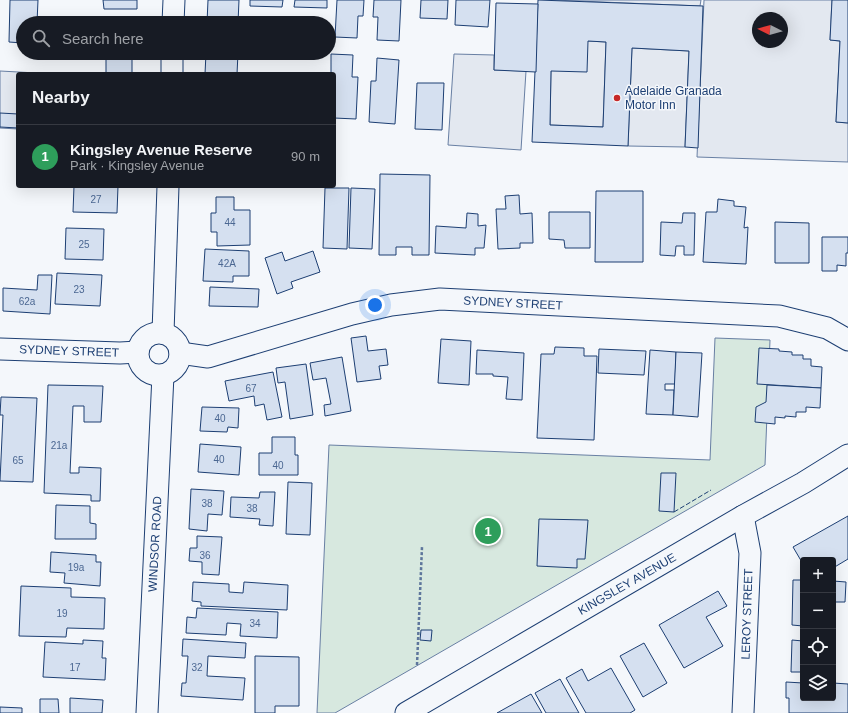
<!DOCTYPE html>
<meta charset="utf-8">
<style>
body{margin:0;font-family:Arial,sans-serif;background:#20242c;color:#f1f3f6}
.controls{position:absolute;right:12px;bottom:12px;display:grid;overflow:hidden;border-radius:4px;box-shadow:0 4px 16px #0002}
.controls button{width:36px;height:36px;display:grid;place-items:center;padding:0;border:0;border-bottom:1px solid #363941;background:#171b24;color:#f1f3f6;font:20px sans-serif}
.compass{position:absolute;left:752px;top:12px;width:36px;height:36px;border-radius:50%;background:#171b24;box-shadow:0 4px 16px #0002;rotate:276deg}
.you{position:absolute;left:375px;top:305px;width:14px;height:14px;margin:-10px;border:3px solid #fff;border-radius:50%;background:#1a73e8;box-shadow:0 0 0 6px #1a73e833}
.badge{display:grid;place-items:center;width:26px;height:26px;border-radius:50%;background:#c62828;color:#fff;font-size:13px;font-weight:700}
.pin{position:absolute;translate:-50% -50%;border:2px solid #fff;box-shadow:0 1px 4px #0006}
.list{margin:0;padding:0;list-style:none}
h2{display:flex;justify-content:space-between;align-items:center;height:52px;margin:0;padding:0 16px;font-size:17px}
h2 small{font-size:13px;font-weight:400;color:#9ea1a6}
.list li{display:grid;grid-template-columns:26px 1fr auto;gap:12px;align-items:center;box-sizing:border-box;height:64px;padding:0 16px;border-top:1px solid #363941}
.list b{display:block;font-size:15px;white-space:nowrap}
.list p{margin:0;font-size:13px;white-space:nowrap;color:#9ea1a6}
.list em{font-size:13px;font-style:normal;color:#9ea1a6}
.icon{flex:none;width:22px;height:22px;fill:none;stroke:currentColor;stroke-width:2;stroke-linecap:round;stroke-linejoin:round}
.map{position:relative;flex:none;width:848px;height:713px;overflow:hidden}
.search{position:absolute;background:#171b24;box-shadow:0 4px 16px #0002;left:16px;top:16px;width:320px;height:44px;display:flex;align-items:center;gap:10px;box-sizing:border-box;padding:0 14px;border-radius:22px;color:#9ea1a6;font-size:15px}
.panel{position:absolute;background:#171b24;box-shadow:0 4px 16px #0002;left:16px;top:72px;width:320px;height:116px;border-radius:4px}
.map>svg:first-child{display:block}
</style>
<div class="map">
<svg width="848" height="713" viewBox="0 0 848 713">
<rect width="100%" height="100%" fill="#f4f7fb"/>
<polygon fill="#d7e8df" stroke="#687fa3" points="715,338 770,340 765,465 335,713 317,713 329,445 710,460"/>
<g fill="#e3e8f0" stroke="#687fa3" fill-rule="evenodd">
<polygon points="553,0 701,0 700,6"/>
<path d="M704 0H832L830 40 840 41 836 122 848 123V162L697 157ZM758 18H782V42H758Z"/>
<polygon points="588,41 606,42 603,127 550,125 551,71"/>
<polygon points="632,48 689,51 685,147 628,146"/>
<polygon points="454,54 494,55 494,70 526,71 521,150 448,145"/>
<polygon points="0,71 55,74 18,74 18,129 0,128"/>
</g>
<g fill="#d5e0f0" stroke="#1d3f73" fill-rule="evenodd">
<polygon points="10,0 38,0 37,23 23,23 23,43 9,42"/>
<polygon points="103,0 137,0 137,9 104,9"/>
<polygon points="208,0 239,0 238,23 207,23"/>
<polygon points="250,0 283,0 282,7 250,6"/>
<polygon points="295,0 327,0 327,8 294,7"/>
<polygon points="337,0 364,0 363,16 358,16 357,38 335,37"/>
<polygon points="374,0 401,0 399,41 377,40 378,17 373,17"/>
<polygon points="421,0 448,0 447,19 420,18"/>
<polygon points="456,0 490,0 488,27 455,25"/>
<path d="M538 0 703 6 698 148 685 147 689 51 632 48 628 146 532 142ZM588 41 606 42 603 127 550 125 551 71 587 72Z"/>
<polygon points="832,0 848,0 848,123 836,122 840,41 830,40"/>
<polygon points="496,3 538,4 536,72 494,70"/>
<rect x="106" y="22" width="26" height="1"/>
<rect x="106" y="53" width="26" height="21"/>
<polygon points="206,53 238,53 237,74 205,74"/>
<polygon points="331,54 353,55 352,77 358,77 356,119 334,118 334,74 331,74"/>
<polygon points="377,58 399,60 395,124 369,122 371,81 376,81"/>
<polygon points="417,83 444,83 442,130 415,129"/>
<polygon points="0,113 18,114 18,128 0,127"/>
<polygon points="380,174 430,175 429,255 412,255 412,247 396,247 396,255 379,255"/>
<polygon points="74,186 118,186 117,213 73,212"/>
<polygon points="325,188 349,188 347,249 323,248"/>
<polygon points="351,188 375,189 372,249 349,248"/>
<polygon points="596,191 643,191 643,262 595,262"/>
<polygon points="519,195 520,214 532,213 533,243 520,243 520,248 498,249 496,209 506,209 505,196"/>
<polygon points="216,197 234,197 234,210 250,210 250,245 217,246 217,232 211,232 211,213 216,213"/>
<polygon points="718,199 734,201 734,206 746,207 744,228 748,227 746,264 703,262 706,212 717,212"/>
<polygon points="549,212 590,212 590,248 565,248 564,240 549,239"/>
<polygon points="467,213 478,214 478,226 486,225 484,248 475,248 475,255 435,253 436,226 466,228"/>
<polygon points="683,213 695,213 694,255 684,255 684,246 676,246 675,256 660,255 661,222 682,223"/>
<polygon points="775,222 809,223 809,263 775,263"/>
<polygon points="66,228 104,229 103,260 65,259"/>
<polygon points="822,237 848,237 848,253 846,253 846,266 837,265 837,271 822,271"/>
<polygon points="205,249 249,251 249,276 233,276 233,282 203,281"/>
<polygon points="313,251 320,272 291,282 293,288 277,294 265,258 282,252 285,261"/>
<polygon points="57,273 102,275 100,306 55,304"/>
<polygon points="38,275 52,275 50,314 3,311 3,288 37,290"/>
<polygon points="210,287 259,289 258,307 209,306"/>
<polygon points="366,336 368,351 386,349 388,365 379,366 381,379 357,382 351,338"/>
<polygon points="441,339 471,341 469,385 438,383"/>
<polygon points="555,347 584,348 584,356 597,356 594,440 537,438 541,354 554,354"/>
<polygon points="759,348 779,349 779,351 792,352 792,355 803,355 803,359 811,359 811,366 822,367 821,388 757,384"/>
<polygon points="599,349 646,351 644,375 598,373"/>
<polygon points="477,350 524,353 522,400 506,399 508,377 493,376 493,374 476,374"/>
<polygon points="650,350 676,352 675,384 665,384 665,390 674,390 673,415 646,414"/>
<polygon points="676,352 702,353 698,417 673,415"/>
<polygon points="342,357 351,411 325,416 324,405 331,404 326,378 313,380 310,363"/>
<polygon points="306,364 313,415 290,419 285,382 278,383 276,368"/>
<polygon points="273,372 282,417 267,420 264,404 255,406 254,396 229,401 225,381"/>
<polygon points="48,385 103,386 101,422 84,422 84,406 73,406 70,473 79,473 79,467 101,468 100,501 91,501 91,495 44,493"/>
<polygon points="767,385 821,388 820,408 806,407 806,412 796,412 796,417 785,416 785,418 775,417 775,424 755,422 756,407 766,402"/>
<polygon points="1,397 37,398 33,482 0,481 3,415 0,415"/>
<polygon points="202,407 239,408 238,428 228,427 227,432 200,431"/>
<polygon points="272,437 295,437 295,455 298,455 298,475 259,475 259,453 272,453"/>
<polygon points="200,444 241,447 239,475 198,472"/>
<polygon points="661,473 676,473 674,512 659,511"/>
<polygon points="288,482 312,483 310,535 286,534"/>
<polygon points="191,489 224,491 222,515 208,514 207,531 189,529"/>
<polygon points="260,492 275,492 273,526 259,525 260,519 230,517 231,497 259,498"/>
<polygon points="56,505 90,506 90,523 96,524 96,539 55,539"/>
<polygon points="848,516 848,559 833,568 833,560 803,560 803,564 793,547"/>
<polygon points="539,519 588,520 585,559 577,559 577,568 537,566"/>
<polygon points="197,536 222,537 219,575 202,574 202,562 189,561 190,548 197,548"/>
<polygon points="51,552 96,555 96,562 101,562 100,586 64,583 65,573 50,572"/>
<polygon points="793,580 803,580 803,626 792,625"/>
<polygon points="833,581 846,582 845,602 833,602"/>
<polygon points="193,582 229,584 229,592 243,593 244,582 288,585 287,610 201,606 201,602 192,601"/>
<polygon points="21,586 71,588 71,597 105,598 104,629 67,628 66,637 19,636"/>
<polygon points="718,591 727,606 706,617 723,646 684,668 659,625"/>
<polygon points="197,608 278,612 277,638 240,636 241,624 227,623 226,635 186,633 187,617 196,618"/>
<polygon points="421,630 432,630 431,641 420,640"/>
<polygon points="183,639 246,643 245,658 208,656 207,676 245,678 243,700 181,696 182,683 186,683 188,656 182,656"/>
<polygon points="83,640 103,641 102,658 106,658 105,680 43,677 45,642 83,644"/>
<polygon points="792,640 803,641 803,672 791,672"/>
<polygon points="644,643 667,683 643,697 620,656"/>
<polygon points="255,656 299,657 299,706 275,706 275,713 255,713"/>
<polygon points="611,668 635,710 630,713 586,713 566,678 582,669 588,681"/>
<polygon points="560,679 579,713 546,713 535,693"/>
<polygon points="786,682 803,683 803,698 833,698 833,683 848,684 848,713 789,713 789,698 786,698"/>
<polygon points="531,694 542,713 497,713"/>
<polygon points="70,698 103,700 102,713 70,713"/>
<polygon points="40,699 58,699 59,713 40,713"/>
<polygon points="0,707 22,708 22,713 0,713"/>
</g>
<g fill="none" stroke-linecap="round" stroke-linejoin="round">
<g stroke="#1d3f73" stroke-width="23">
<g id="minor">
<polyline points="173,23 174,0"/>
<polyline points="172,74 172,53"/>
<circle cx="159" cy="354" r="21"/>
<polyline points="163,333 168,186"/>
<polyline points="0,349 120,353 138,352"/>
<polyline points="180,353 208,357 352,314 391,305 440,299 779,316 827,328 848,340"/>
<polyline points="743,516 750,553 743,713"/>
<polyline points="147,713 163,375"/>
<polyline points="406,713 743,516 803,483 848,455"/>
</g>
</g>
<polyline stroke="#5e769c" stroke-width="2.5" stroke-dasharray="3 2" stroke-linecap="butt" points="417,665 422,547"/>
<use href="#minor" stroke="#f4f7fb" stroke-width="21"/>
<polyline stroke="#1d3f73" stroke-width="1" stroke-dasharray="5 2" stroke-linecap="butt" points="674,512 711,490"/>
</g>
<circle fill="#c62828" stroke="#f4f7fb" stroke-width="1.5" cx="617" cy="98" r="4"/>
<g text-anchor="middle" stroke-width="3" stroke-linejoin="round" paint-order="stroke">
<g font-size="10" fill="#4b6792">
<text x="96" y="203">27</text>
<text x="230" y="226">44</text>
<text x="84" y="248">25</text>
<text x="227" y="267">42A</text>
<text x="79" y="293">23</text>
<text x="27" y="305">62a</text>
<text x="251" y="392">67</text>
<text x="220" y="422">40</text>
<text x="59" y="449">21a</text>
<text x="219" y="463">40</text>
<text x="18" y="464">65</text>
<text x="278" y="469">40</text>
<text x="207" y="507">38</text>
<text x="252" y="512">38</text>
<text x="205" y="559">36</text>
<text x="76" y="571">19a</text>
<text x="62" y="617">19</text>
<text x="255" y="627">34</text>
<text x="75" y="671">17</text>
<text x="197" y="671">32</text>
</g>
<g font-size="12" fill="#1d3f73" stroke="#f4f7fb" text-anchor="start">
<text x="625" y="95">Adelaide Granada<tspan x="625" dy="14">Motor Inn</tspan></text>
</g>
<g font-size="12" fill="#1d3f73" stroke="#f4f7fb">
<text transform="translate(513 303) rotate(3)" y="4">SYDNEY STREET</text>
<text transform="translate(69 351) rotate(2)" y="4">SYDNEY STREET</text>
<text transform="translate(155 544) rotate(-87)" y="4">WINDSOR ROAD</text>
<text transform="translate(627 584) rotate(-30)" y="4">KINGSLEY AVENUE</text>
<text transform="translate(747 614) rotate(-88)" y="4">LEROY STREET</text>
</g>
</g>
</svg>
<div class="controls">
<button>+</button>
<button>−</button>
<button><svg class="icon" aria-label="locate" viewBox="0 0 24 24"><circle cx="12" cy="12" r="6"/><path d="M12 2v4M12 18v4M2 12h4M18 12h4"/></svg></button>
<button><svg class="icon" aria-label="layers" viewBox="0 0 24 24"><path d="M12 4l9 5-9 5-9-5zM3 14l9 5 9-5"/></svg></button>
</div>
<svg class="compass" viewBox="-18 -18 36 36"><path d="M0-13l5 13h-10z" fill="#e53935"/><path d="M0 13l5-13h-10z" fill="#9ea1a6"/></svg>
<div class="you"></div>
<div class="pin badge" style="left:488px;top:531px;background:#2e9e5b">1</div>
<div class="search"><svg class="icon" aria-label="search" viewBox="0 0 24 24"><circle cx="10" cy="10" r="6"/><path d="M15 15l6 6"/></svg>Search here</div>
<section class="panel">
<h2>Nearby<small></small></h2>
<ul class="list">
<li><span class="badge" style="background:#2e9e5b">1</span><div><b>Kingsley Avenue Reserve</b><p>Park · Kingsley Avenue</p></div><em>90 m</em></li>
</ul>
</section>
</div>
